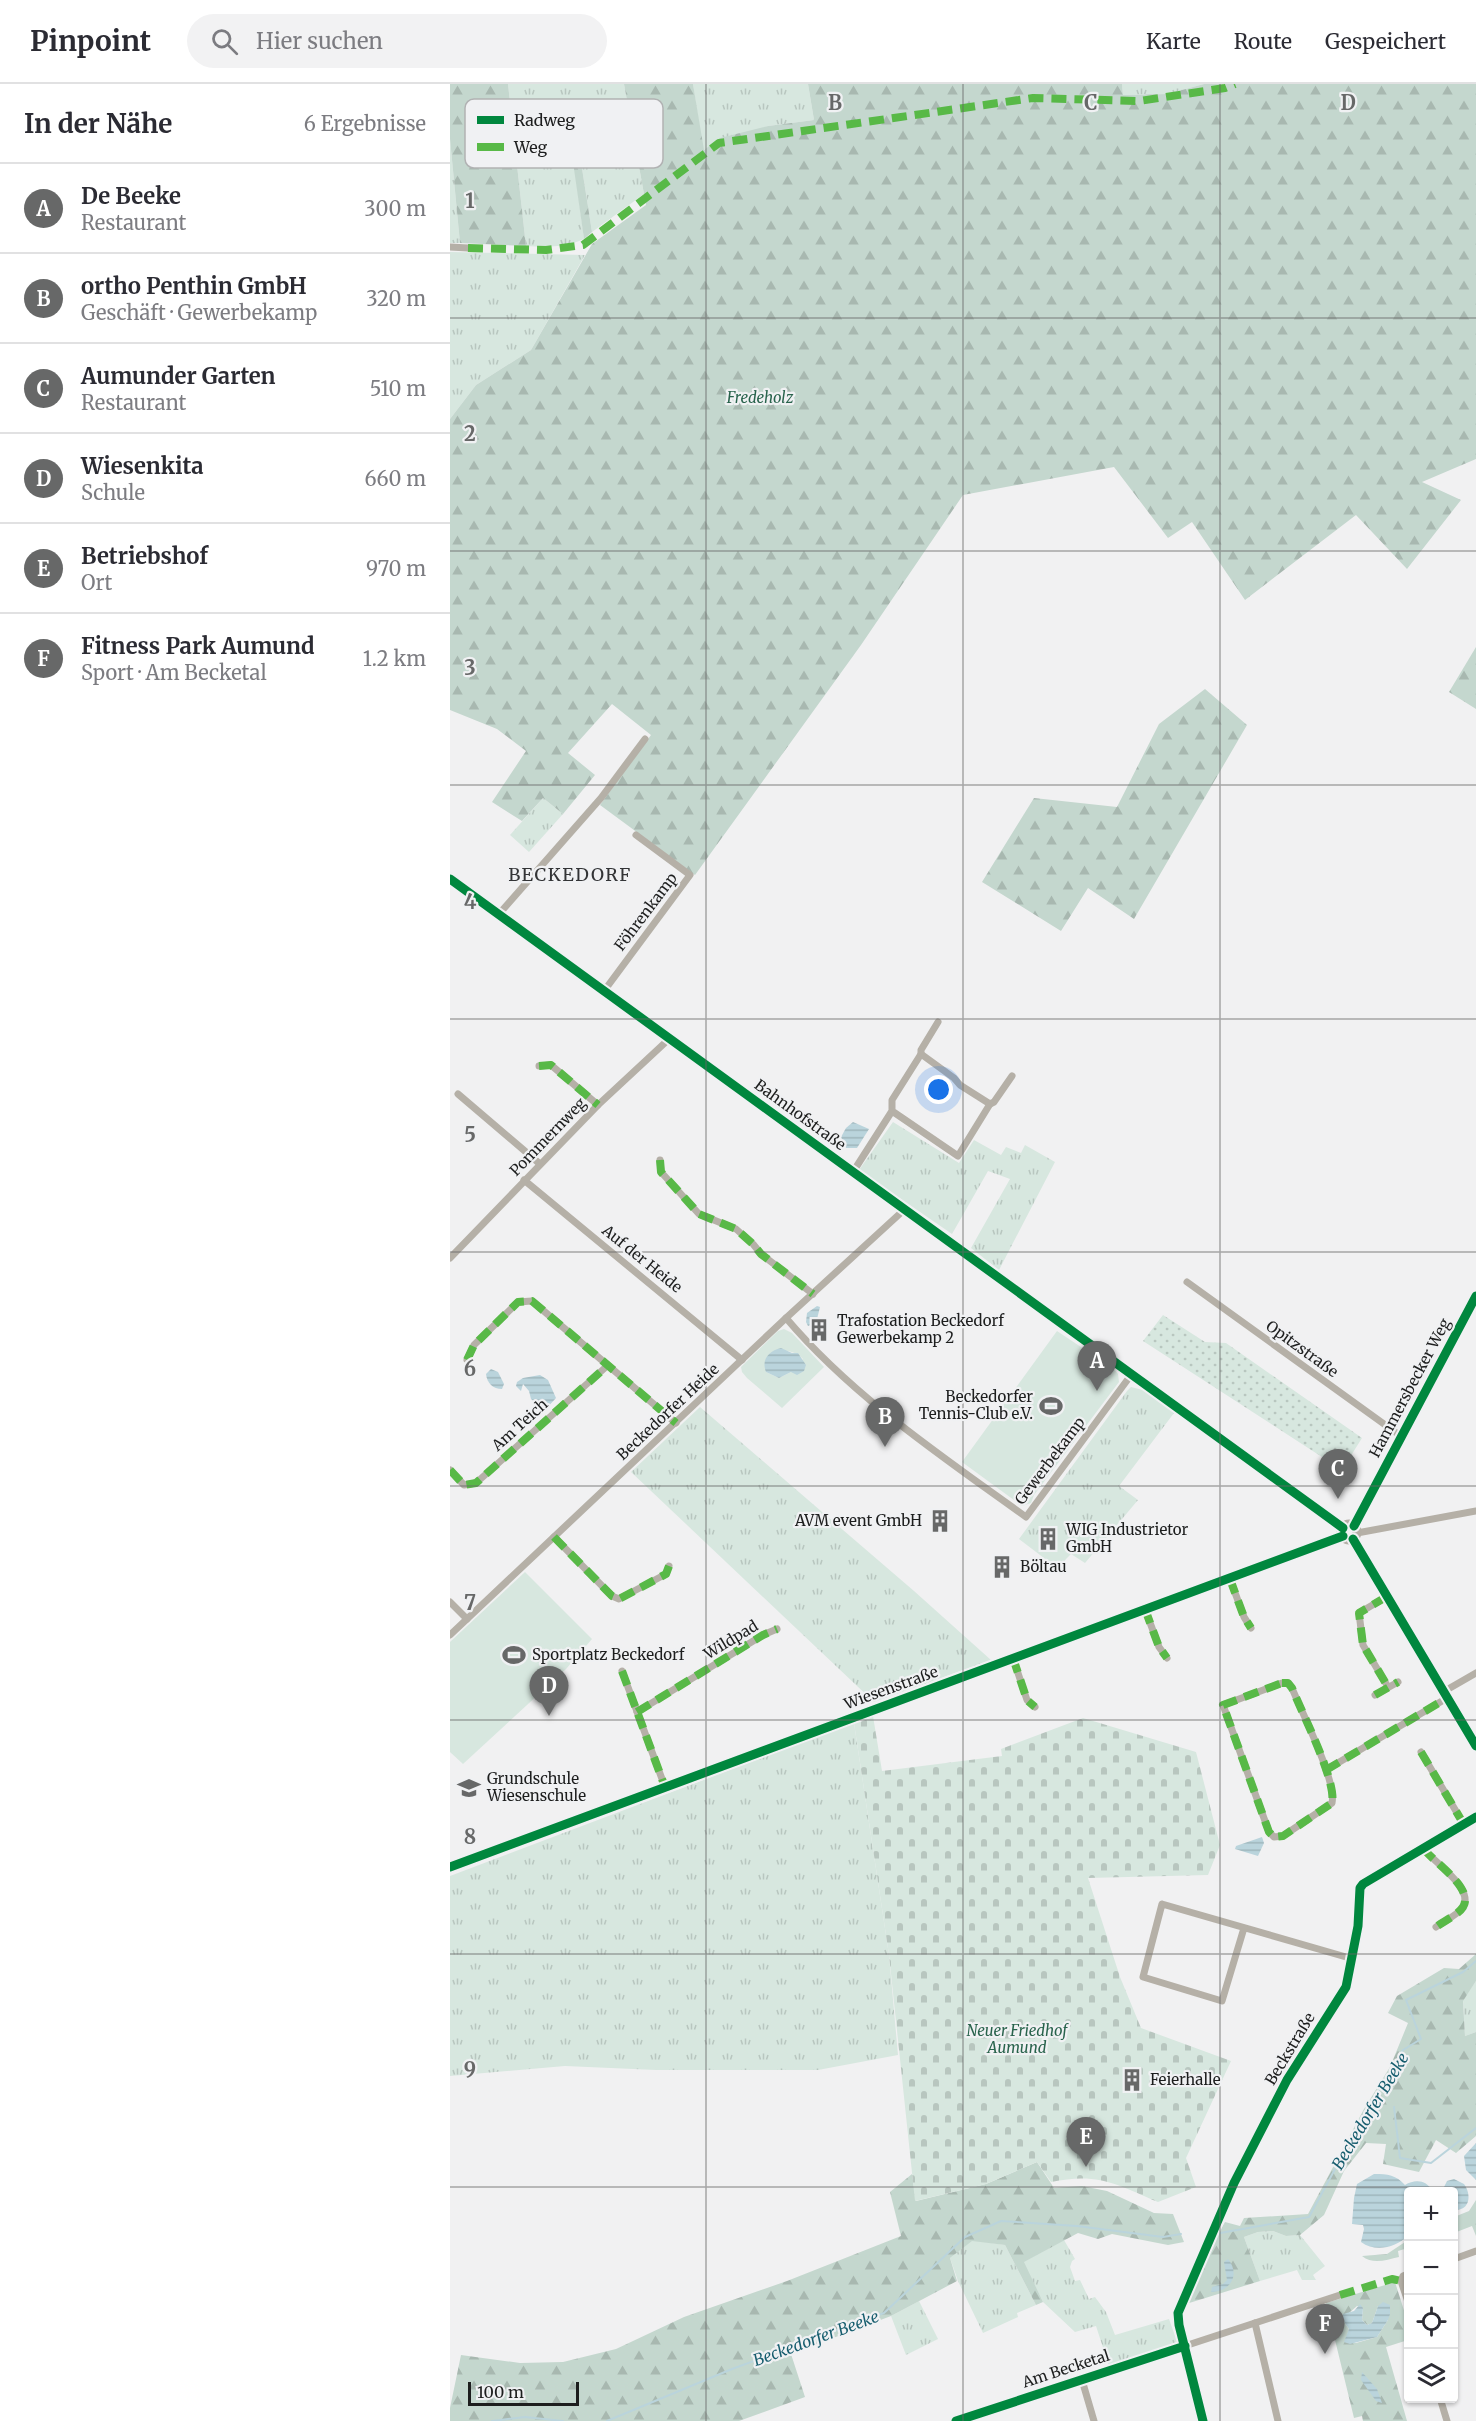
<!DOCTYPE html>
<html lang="de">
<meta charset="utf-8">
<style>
body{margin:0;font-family:Merriweather,serif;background:#f2f2f3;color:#2b2b33}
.controls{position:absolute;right:18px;bottom:18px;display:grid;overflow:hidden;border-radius:6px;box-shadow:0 2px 4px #0004}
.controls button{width:54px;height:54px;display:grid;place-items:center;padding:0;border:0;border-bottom:2px solid #e1e1e2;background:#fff;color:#2b2b33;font:30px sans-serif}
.scale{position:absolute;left:18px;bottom:15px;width:111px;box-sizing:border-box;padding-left:6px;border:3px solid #1d1e1e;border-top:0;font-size:16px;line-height:21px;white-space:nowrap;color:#1d1e1e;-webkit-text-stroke:4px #f0f1f3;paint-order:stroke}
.you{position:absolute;left:489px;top:1006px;width:21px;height:21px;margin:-15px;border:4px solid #fff;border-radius:50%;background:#1a73e8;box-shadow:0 0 0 9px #1a73e833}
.badge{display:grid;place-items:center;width:39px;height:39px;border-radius:50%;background:#676868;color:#fff;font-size:20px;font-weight:700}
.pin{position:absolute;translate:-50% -50px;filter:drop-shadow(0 2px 3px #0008)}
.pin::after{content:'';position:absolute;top:32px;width:21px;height:18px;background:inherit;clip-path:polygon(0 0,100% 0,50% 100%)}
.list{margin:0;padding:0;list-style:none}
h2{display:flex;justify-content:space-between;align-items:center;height:78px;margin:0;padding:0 24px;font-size:26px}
h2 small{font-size:20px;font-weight:400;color:#7c7c81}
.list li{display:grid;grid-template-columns:39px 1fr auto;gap:18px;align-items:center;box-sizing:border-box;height:90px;padding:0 24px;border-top:2px solid #e1e1e2}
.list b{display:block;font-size:22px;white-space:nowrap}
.list p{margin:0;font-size:20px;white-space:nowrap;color:#7c7c81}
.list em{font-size:20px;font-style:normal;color:#7c7c81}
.icon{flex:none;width:33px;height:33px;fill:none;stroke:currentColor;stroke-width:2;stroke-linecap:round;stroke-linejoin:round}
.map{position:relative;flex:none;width:1026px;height:2337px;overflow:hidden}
header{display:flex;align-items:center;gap:36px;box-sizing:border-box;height:84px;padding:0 30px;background:#fff;border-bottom:2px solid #e1e1e2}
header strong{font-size:28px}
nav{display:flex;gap:33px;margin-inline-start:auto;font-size:21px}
.search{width:420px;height:54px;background:#f2f2f3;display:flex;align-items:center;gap:15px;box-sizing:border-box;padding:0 21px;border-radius:33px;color:#7c7c81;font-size:22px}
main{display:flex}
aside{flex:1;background:#fff}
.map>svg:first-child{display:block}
</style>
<header>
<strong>Pinpoint</strong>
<div class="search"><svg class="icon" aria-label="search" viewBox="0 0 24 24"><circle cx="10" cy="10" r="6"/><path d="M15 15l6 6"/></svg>Hier suchen</div>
<nav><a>Karte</a><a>Route</a><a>Gespeichert</a></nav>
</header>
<main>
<aside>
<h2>In der Nähe<small>6 Ergebnisse</small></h2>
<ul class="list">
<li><span class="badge">A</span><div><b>De Beeke</b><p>Restaurant</p></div><em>300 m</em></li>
<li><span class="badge">B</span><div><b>ortho Penthin GmbH</b><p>Geschäft · Gewerbekamp</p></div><em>320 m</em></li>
<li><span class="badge">C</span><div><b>Aumunder Garten</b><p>Restaurant</p></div><em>510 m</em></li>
<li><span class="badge">D</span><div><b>Wiesenkita</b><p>Schule</p></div><em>660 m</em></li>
<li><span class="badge">E</span><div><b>Betriebshof</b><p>Ort</p></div><em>970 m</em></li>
<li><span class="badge">F</span><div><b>Fitness Park Aumund</b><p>Sport · Am Becketal</p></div><em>1.2 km</em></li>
</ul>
</aside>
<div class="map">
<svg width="1026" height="2337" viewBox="0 0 1026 2337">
<defs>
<pattern id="grass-tufts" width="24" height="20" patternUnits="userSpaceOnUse" patternTransform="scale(1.5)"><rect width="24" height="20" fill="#d7e7df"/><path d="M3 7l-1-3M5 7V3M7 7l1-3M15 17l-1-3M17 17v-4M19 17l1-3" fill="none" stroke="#b8c6bf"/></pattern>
<pattern id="forest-firs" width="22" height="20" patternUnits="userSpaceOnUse" patternTransform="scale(1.5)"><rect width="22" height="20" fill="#c4d7ce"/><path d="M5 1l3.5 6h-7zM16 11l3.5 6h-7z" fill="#a8b8b0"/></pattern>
<pattern id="cemetery-stones" width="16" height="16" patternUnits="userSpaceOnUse" patternTransform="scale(1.5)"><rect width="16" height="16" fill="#d7e7df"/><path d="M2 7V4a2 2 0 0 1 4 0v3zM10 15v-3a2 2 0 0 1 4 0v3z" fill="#b8c6bf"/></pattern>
<pattern id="garden-dots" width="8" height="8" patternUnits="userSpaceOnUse" patternTransform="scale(1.5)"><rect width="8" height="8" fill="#d7e7df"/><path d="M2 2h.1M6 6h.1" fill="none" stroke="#b8c6bf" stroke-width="1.8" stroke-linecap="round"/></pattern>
<pattern id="water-rules" width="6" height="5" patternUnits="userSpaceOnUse" patternTransform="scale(1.5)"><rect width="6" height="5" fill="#bad4dc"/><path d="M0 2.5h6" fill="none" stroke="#9fb6bc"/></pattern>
</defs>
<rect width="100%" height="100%" fill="#f1f1f2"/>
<g fill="url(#grass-tufts)">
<path d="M58 0H174L194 110 142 148 131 78H124L134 155C115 164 96 163 76 162Z"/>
<polygon points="243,0 358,0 364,36 318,42 253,66"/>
<polygon points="672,0 754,0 717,10 673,11"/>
<polygon points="0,55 10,159 0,159"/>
<polygon points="0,168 135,171 81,266 26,301 0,335"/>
<polygon points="93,714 113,730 79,768 60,751"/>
<polygon points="443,1038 509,1079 524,1056 551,1071 556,1063 571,1069 575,1061 605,1078 549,1186 521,1164 560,1095 538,1087 502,1150 409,1086"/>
<polygon points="681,1303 693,1306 724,1329 669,1402 688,1416 635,1479 621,1470 607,1484 569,1455 677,1307"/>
<polygon points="250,1323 464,1507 541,1576 424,1618 181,1388"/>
<polygon points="404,1639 439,1871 448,1971 368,1986 206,1986 115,1982 0,1992 0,1792"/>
<polygon points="1026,1897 1026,1948 1015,1952 1013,1916"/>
<polygon points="823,2147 836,2152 850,2151 875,2182 863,2191 866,2196 852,2196 847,2186 810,2197 794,2153 808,2148"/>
<polygon points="522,2156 555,2161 586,2221 567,2229 568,2233 533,2249 508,2197 500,2174"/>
<polygon points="614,2156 625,2175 622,2177 620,2183 625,2197 630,2196 639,2215 645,2213 656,2228 665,2251 719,2235 728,2260 659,2282 646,2242 625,2248 593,2218 573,2178"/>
<polygon points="469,2217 488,2255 456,2271 441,2232"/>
</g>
<g fill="url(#forest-firs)" fill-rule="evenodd">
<polygon points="0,0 58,0 76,162 10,159 0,55"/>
<polygon points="174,0 243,0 254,66 270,54 318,42 364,36 358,0 672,0 673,11 717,10 754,0 1026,0 1026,375 972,398 1011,416 957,485 906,431 795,516 742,438 718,454 664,383 513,411 411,561 245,791 150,721 201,651 162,620 118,669 145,691 113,730 93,714 72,737 42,718 76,667 47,645 0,626 0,335 26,301 81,266 142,160 196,121"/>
<polygon points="123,78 131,78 142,148 134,155"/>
<polygon points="1026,563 1026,625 999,608"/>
<polygon points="755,605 797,641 684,835 638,804 611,847 532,798 584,714 667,723 709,640"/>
<polygon points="1026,1870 1026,1897 1013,1917 1015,1952 1026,1948 1026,2052 1006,2069 986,2056 969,2088 933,2080 936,2060 916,2059 894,2087 874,2131 850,2151 836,2152 823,2147 808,2148 794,2153 810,2197 736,2220 764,2157 775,2138 790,2142 794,2134 858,2130 914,2025 940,1983 958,1939 938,1929 947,1912 994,1884 1009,1885"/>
<polygon points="587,2078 604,2104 632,2102 657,2107 704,2129 723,2130 734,2158 718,2161 662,2150 648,2155 628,2149 574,2178 593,2218 586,2221 555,2161 522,2157 500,2174 507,2197 441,2232 341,2270 355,2313 289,2337 0,2337 0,2324 11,2271 70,2279 113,2278 166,2265 234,2233 337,2197 451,2152 440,2108 462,2090 466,2117 536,2100"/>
<polygon points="1026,2116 1026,2152 1022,2142 1004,2149 1004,2133 1019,2127"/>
<path d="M958 2156V2164L948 2167 949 2173C936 2176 923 2181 912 2172L937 2170Z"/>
<path d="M945 2198 958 2239V2256L936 2263 957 2337H913L912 2332 904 2334 876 2219ZM907 2222 913 2224 912 2236 917 2241 922 2239 928 2222 938 2236 927 2253 906 2259 895 2258 899 2245 892 2235Z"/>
</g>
<path fill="url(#cemetery-stones)" d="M423 1632 432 1687 552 1672 551 1665 633 1634 746 1668 770 1761 758 1791 638 1794 670 1893 691 1944 781 1977 736 2074 746 2103 708 2118C667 2100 647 2088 601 2098L587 2078 536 2100 465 2117 439 1871 404 1639Z"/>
<g fill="#d7e7df" fill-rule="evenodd">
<path d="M334 1245 342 1249 374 1283 332 1324 297 1294 292 1288 291 1283 328 1247ZM338 1267 348 1270 353 1275 341 1288 329 1294 316 1288Z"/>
<polygon points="607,1247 664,1285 668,1290 669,1298 584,1411 581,1419 572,1422 512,1378"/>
<polygon points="75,1488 142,1555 116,1585 13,1680 0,1668 0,1558"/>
</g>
<polygon fill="url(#garden-dots)" points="713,1231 755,1258 776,1259 912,1354 892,1386 693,1257"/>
<g fill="url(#water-rules)">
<polygon points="403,1038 419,1045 407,1064 396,1064 391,1053 396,1044"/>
<polygon points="367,1222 370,1223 366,1239 358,1242 356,1238 357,1229"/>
<path d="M331 1264 342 1269H348L356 1281 354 1287 347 1291 341 1288 329 1294 316 1288C311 1275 319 1267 331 1264Z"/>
<path d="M41 1285 48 1288 54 1300 52 1305C43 1305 37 1299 36 1290Z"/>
<polygon points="90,1291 98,1296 106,1314 95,1326 81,1315 79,1307 73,1300 71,1307 66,1302 67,1298 73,1294"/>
<polygon points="812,1753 814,1759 808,1772 785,1765 786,1762"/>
<polygon points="1026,2059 1026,2096 1016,2086 1014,2072"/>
<path d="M924 2090C938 2090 946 2091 955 2101 965 2095 977 2096 982 2107L958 2108V2152C946 2163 926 2169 911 2158L914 2145 913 2141 902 2140 904 2114 907 2100Z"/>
<path d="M1004 2095 1014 2100C1022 2111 1020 2127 1004 2126V2108L992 2107 997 2097Z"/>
<path d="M778 2175C791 2191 780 2208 761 2208L762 2203 773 2200 777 2196 774 2178Z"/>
<polygon points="933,2218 940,2221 940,2230 938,2236 927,2253 900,2260 894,2258 899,2245 892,2235 893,2230 904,2227 910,2220 913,2224 912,2236 917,2241 922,2239 928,2222"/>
<polygon points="912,2288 927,2305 932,2319 926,2317 911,2296"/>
</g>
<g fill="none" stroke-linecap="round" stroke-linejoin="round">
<g stroke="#bad4dc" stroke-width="2">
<polyline points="944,2023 950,2074 981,2079 1026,2044"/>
<polyline points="770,2149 859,2133 916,2028 953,1966 971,1955 956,1916 1013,1888 1026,1877"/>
<polyline points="42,2337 75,2333 113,2337"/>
<polyline points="157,2337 282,2285 434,2229 515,2153 551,2137 627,2142 713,2153 731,2150"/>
</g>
<g stroke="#b5b0a7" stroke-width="7">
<polyline points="0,163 18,164"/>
<polyline points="49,830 151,714 195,655"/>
<polyline points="154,907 240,791 186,751"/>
<polyline points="471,970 471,966 488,938"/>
<polyline points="89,982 101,981 148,1021"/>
<polyline points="8,1010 90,1080"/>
<polyline points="540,1020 544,1018 562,992"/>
<polyline points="210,1076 211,1088 249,1130 286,1145 303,1160 311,1170 363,1210"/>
<polyline points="403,1088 442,1027 508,1072 540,1020 510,1001 504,994 471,970 442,1016 442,1027"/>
<polyline points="74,1096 292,1276"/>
<polyline points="0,1174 148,1021 219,955"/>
<polyline points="737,1198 952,1353"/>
<path d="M336 1234C403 1313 493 1373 576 1433L681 1291"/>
<polyline points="17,1276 24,1261 68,1218 82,1217 226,1339"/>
<polyline points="0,1386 14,1401 26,1399 157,1282"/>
<polyline points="907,1449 1026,1427"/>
<polyline points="104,1453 162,1512 169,1515 216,1490 219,1482"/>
<polyline points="780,1495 794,1533 801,1544"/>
<polyline points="936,1513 909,1529 913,1561 938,1603"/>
<polyline points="0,1518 17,1535"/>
<polyline points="695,1525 709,1563 717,1574"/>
<polyline points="0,1551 336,1234 455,1125"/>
<polyline points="563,1574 577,1616 585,1623"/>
<polyline points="172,1587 215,1703"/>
<path d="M832 1599H838L842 1604C851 1627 887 1697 882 1719L833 1752 824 1753 819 1748 773 1621Z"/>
<polyline points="993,1608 1026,1589"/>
<polyline points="925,1611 948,1598"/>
<polyline points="187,1628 313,1551 327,1545"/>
<polyline points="971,1668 1013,1739"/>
<polyline points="876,1686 997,1614"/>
<path d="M973 1764C982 1777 1025 1804 1013 1823 1008 1831 994 1837 986 1843"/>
<polyline points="0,1783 893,1452"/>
<polyline points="794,1844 772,1917 693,1893 712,1820 903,1875"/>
<polyline points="1004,2175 1026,2167"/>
<polyline points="958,2190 953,2192 951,2197 958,2218"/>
<polyline points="805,2239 828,2337"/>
<polyline points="632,2296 644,2337"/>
<polyline points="990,2314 997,2337"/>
<polyline points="506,2337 890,2211"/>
<polyline points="753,2337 729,2241 728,2229 784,2099 837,1996 896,1903 908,1842 910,1804 913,1800 1026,1733"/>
</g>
<g stroke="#b4afa6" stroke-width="9">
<polyline points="0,795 893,1444"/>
<circle cx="899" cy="1448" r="8"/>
<polyline points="904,1442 1026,1212"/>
<polyline points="903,1455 1026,1662"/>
</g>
<g stroke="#58b947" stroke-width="8" stroke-dasharray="15 8" stroke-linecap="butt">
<polyline points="18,164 96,166 133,161 269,59 583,14 689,17 775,4 785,0"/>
<polyline points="89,982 101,981 148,1021"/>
<polyline points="210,1076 211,1088 249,1130 286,1145 303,1160 311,1170 363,1210"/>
<polyline points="17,1276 24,1261 68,1218 82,1217 226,1339"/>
<polyline points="0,1386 14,1401 26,1399 157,1282"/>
<polyline points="104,1453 162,1512 169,1515 216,1490 219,1482"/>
<polyline points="780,1495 794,1533 801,1544"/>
<polyline points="936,1513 909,1529 913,1561 938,1603"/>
<polyline points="695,1525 709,1563 717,1574"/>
<polyline points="563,1574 577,1616 585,1623"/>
<polyline points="172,1587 215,1703"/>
<path d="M832 1599H838L842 1604C851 1627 887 1697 882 1719L833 1752 824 1753 819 1748 773 1621Z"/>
<polyline points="925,1611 948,1598"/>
<polyline points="187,1628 313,1551 327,1545"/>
<polyline points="971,1668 1013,1739"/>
<polyline points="876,1686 997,1614"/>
<path d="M973 1764C982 1777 1025 1804 1013 1823 1008 1831 994 1837 986 1843"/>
<polyline points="890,2211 942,2195 951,2197"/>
</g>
<g stroke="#f0f1f3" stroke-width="13">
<g id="cycleway">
<polyline points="0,795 893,1444"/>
<polyline points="904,1442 1026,1212"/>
<polyline points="903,1455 1026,1662"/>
<polyline points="0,1783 893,1452"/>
<polyline points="506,2337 735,2262"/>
<polyline points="753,2337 729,2241 728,2229 784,2099 837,1996 896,1903 908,1842 910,1804 913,1800 1026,1733"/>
</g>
</g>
<use href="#cycleway" stroke="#00873e" stroke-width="9"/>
</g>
<path fill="none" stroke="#676868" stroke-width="1.5" stroke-opacity="0.55" d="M256 0V2337M513 0V2337M770 0V2337M0 234H1026M0 467H1026M0 701H1026M0 935H1026M0 1168H1026M0 1402H1026M0 1636H1026M0 1870H1026M0 2103H1026"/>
<defs>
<g id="building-bare" transform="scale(1.8)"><path d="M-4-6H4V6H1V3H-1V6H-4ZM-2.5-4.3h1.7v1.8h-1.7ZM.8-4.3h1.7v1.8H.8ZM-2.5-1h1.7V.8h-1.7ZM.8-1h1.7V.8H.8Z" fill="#676868" stroke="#f0f1f3" stroke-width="2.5" paint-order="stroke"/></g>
<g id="stadium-bare" transform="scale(1.8)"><path d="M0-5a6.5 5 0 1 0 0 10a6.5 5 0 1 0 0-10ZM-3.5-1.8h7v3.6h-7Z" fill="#676868" stroke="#f0f1f3" stroke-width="2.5" paint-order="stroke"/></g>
<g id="school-bare" transform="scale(1.8)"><path d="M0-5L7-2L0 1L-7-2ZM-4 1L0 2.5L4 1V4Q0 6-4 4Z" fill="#676868" stroke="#f0f1f3" stroke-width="2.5" paint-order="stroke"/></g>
</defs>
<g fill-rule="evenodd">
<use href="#building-bare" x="369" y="1246"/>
<use href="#stadium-bare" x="601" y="1322"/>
<use href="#building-bare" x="490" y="1437"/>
<use href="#building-bare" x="598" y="1455"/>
<use href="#building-bare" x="552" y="1483"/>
<use href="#stadium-bare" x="64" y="1571"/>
<use href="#school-bare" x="19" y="1704"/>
<use href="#building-bare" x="682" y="1996"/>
</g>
<g text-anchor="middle" stroke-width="4.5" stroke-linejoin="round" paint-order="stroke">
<g font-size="15" font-style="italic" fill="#28634c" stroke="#f0f1f3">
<text x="310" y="319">Fredeholz</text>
<text x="567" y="1952">Neuer Friedhof<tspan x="567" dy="17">Aumund</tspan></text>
</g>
<g font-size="15" fill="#1d1e1e" stroke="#f0f1f3">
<text transform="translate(196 828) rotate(-53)" y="5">Föhrenkamp</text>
<text transform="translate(350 1031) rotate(36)" y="5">Bahnhofstraße</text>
<text transform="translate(98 1053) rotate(-46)" y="5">Pommernweg</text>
<text transform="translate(192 1175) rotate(39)" y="5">Auf der Heide</text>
<text transform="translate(852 1265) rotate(36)" y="5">Opitzstraße</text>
<text transform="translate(960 1304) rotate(-62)" y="5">Hammersbecker Weg</text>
<text transform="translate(218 1328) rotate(-43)" y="5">Beckedorfer Heide</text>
<text transform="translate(70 1341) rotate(-42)" y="5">Am Teich</text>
<text transform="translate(600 1377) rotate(-53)" y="5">Gewerbekamp</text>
<text transform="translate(281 1556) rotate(-31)" y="5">Wildpad</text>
<text transform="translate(441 1604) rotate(-20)" y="5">Wiesenstraße</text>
<text transform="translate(840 1965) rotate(-59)" y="5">Beckstraße</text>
<text transform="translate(616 2285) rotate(-18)" y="5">Am Becketal</text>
</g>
<g font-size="15" fill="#1d1e1e" stroke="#f0f1f3" text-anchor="start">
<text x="387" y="1242">Trafostation Beckedorf<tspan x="387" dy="17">Gewerbekamp 2</tspan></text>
<text x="583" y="1318" text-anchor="end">Beckedorfer<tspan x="583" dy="17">Tennis-Club e.V.</tspan></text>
<text x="472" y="1442" text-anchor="end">AVM event GmbH</text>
<text x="616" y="1451">WIG Industrietor<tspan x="616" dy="17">GmbH</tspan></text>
<text x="570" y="1488">Böltau</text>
<text x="82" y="1576">Sportplatz Beckedorf</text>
<text x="37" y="1700">Grundschule<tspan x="37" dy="17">Wiesenschule</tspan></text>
<text x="700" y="2001">Feierhalle</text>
</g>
<g font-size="16" font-style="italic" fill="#165d6e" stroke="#f0f1f3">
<text transform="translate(920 2027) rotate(-59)" y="6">Beckedorfer Beeke</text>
<text transform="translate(366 2254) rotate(-20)" y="6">Beckedorfer Beeke</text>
</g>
<g font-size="18" letter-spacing="1.5" fill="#333436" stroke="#f0f1f3">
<text x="120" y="797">BECKEDORF</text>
</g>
</g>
<rect x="15" y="15" width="198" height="69" rx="9" fill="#f0f1f3" stroke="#b1b2b3" stroke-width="1.5"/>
<rect x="27" y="32" width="27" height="8" fill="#00873e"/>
<rect x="27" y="59" width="27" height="8" fill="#58b947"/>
<g font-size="16" fill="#1d1e1e">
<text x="64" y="42">Radweg</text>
<text x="64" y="69">Weg</text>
</g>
<g font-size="20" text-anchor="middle" font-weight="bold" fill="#676868" stroke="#f0f1f3" stroke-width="4.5" stroke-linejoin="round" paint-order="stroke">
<text x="385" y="26">B</text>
<text x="641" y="26">C</text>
<text x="898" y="26">D</text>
<text x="20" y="124">1</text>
<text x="20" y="357">2</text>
<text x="20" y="591">3</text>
<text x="20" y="825">4</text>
<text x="20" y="1058">5</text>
<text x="20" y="1292">6</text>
<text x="20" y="1526">7</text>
<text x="20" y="1760">8</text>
<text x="20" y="1993">9</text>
</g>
</svg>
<div class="controls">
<button>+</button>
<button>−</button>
<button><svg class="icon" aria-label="locate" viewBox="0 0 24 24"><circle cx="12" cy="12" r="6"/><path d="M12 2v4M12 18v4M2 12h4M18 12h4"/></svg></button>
<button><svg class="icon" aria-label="layers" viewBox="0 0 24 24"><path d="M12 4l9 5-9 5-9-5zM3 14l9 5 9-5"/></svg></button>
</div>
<div class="scale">100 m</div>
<div class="you"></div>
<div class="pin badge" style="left:647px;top:1307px">A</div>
<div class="pin badge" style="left:435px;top:1363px">B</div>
<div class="pin badge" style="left:888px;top:1415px">C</div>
<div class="pin badge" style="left:99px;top:1632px">D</div>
<div class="pin badge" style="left:636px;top:2083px">E</div>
<div class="pin badge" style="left:875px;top:2270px">F</div>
</div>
</main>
